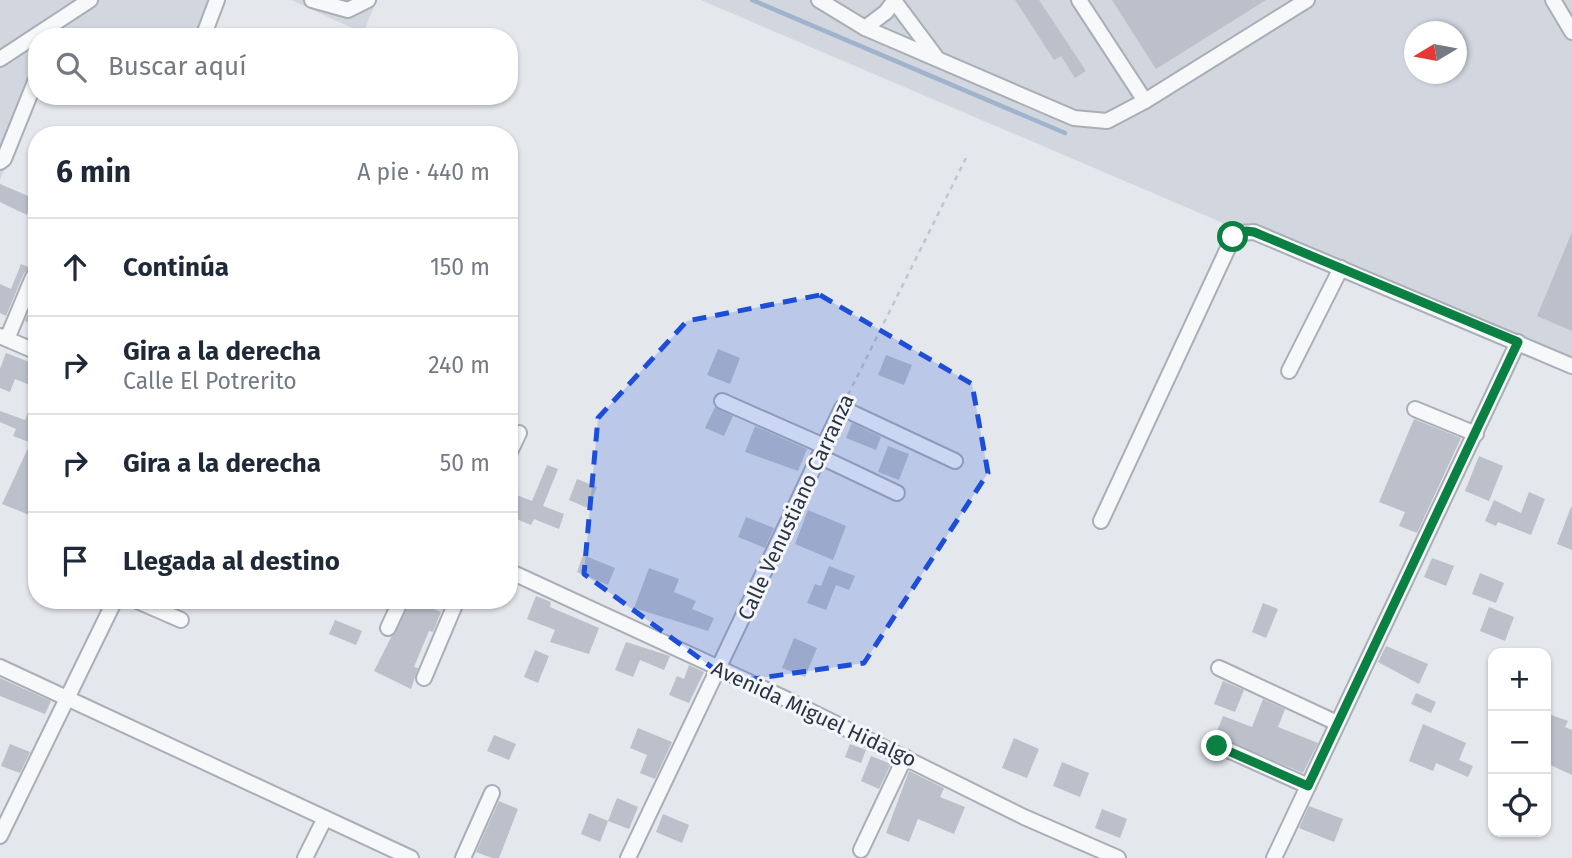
<!DOCTYPE html>
<html lang="es">
<meta charset="utf-8">
<style>
body{margin:0;font-family:"Fira Sans",sans-serif;background:#f2f2f3;color:#1f2937}
.controls{position:absolute;right:21px;bottom:21px;display:grid;overflow:hidden;border-radius:14px;box-shadow:0 2px 5px #0004}
.controls button{width:63px;height:63px;display:grid;place-items:center;padding:0;border:0;border-bottom:2px solid #e0e1e3;background:#fff;color:#1f2937;font:35px sans-serif}
.compass{position:absolute;left:1404px;top:21px;width:63px;height:63px;border-radius:50%;background:#fff;box-shadow:0 2px 5px #0004;rotate:260deg}
.stop{position:absolute;width:21px;height:21px;margin:-16px;border:5px solid #0b8043;border-radius:50%;background:#fff}
.stop.end{background:#0b8043;border-color:#fff;box-shadow:0 2px 7px #0008}
.list{margin:0;padding:0;list-style:none}
h2{display:flex;justify-content:space-between;align-items:center;height:91px;margin:0;padding:0 28px;font-size:30px}
h2 small{font-size:23px;font-weight:400;color:#747a83}
.list li{display:grid;grid-template-columns:46px 1fr auto;gap:21px;align-items:center;box-sizing:border-box;height:98px;padding:0 28px;border-top:2px solid #e0e1e3}
.list b{display:block;font-size:26px;white-space:nowrap}
.list p{margin:0;font-size:23px;white-space:nowrap;color:#747a83}
.list em{font-size:23px;font-style:normal;color:#747a83}
.icon{flex:none;width:38px;height:38px;fill:none;stroke:currentColor;stroke-width:2;stroke-linecap:round;stroke-linejoin:round}
.map{position:relative;flex:none;width:1572px;height:858px;overflow:hidden}
.search{position:absolute;background:#fff;box-shadow:0 2px 5px #0004;left:28px;top:28px;width:490px;height:77px;display:flex;align-items:center;gap:18px;box-sizing:border-box;padding:0 24px;border-radius:28px;color:#747a83;font-size:26px}
.panel{position:absolute;background:#fff;box-shadow:0 2px 5px #0004;left:28px;top:126px;width:490px;height:483px;border-radius:28px}
.map>svg:first-child{display:block}
</style>
<div class="map">
<svg width="1572" height="858" viewBox="0 0 1572 858">
<rect width="100%" height="100%" fill="#e4e7ec"/>
<g fill="#d2d6de" fill-rule="evenodd">
<polygon points="0,0 224,0 209,37 37,37 37,91 0,180"/>
<polygon points="291,0 377,0 363,33"/>
<path d="M701 0H1572V372L757 24ZM1414 32H1456V74H1414Z"/>
</g>
<g fill="none" stroke-linecap="round" stroke-linejoin="round">
<polyline stroke="#9fb4cc" stroke-width="4.5" points="752,0 1065,133"/>
</g>
<g fill="#bbc0ca">
<polygon points="1015,0 1039,0 1086,71 1075,78 1061,56 1054,60"/>
<polygon points="1112,0 1266,0 1156,69"/>
<polygon points="0,184 33,198 27,215 0,202"/>
<polygon points="1572,232 1572,331 1537,316"/>
<polygon points="21,264 31,268 24,273 6,316 0,313 0,284 11,289"/>
<polygon points="36,295 37,295 37,326 25,321"/>
<polygon points="718,349 740,358 730,384 707,375"/>
<polygon points="6,353 37,365 37,388 15,379 10,392 0,388 0,369"/>
<polygon points="886,355 912,365 904,385 878,375"/>
<polygon points="36,392 37,422 29,442 13,436 16,429 0,422 0,411 25,420"/>
<polygon points="715,407 733,416 724,436 705,428"/>
<polygon points="1414,419 1461,438 1417,533 1399,526 1405,512 1379,502"/>
<polygon points="852,423 881,437 876,450 846,438"/>
<polygon points="755,426 807,449 798,471 745,452"/>
<polygon points="37,429 37,518 2,504"/>
<polygon points="888,446 909,454 899,480 878,472"/>
<polygon points="1479,456 1503,466 1489,501 1465,491"/>
<polygon points="547,465 558,469 543,506 564,514 559,529 534,519 531,525 509,516 509,492 532,501"/>
<polygon points="577,479 597,487 588,508 569,500"/>
<polygon points="1529,492 1545,499 1531,535 1498,522 1496,526 1485,521 1494,500 1521,513"/>
<polygon points="1571,507 1572,507 1572,550 1557,544"/>
<polygon points="808,510 846,526 833,560 795,544"/>
<polygon points="746,517 774,528 765,548 738,537"/>
<polygon points="583,555 615,568 608,585 577,572"/>
<polygon points="1432,558 1454,566 1446,586 1424,577"/>
<polygon points="829,566 855,576 849,590 836,585 826,610 807,603 815,584 821,586"/>
<polygon points="649,568 679,579 674,592 696,601 692,609 714,618 708,631 634,608"/>
<polygon points="1480,573 1504,583 1496,603 1472,594"/>
<polygon points="536,596 551,602 550,607 599,628 589,654 550,642 555,630 527,619"/>
<polygon points="410,600 430,600 428,607 441,612 433,632 429,631 414,667 418,668 411,689 374,671"/>
<polygon points="1263,603 1278,609 1266,638 1252,632"/>
<polygon points="1489,607 1514,617 1505,641 1480,631"/>
<polygon points="335,620 362,631 356,645 329,634"/>
<polygon points="794,638 817,648 805,677 782,668"/>
<polygon points="626,642 670,656 664,670 640,660 633,677 615,670"/>
<polygon points="1386,646 1428,664 1419,684 1378,662"/>
<polygon points="535,650 549,656 538,683 524,677"/>
<polygon points="689,665 704,672 689,703 669,695 677,676 684,679"/>
<polygon points="0,678 51,701 45,714 0,696"/>
<polygon points="1223,681 1244,690 1235,712 1214,704"/>
<polygon points="1416,693 1436,702 1431,713 1411,704"/>
<polygon points="1263,699 1285,709 1278,727 1318,743 1303,773 1215,736 1223,716 1252,727"/>
<polygon points="1546,713 1568,721 1565,727 1572,730 1572,775 1546,763"/>
<polygon points="1423,724 1466,743 1459,760 1473,766 1468,777 1436,763 1433,771 1409,761"/>
<polygon points="638,728 672,742 655,779 640,773 647,755 630,748"/>
<polygon points="494,735 516,744 509,760 487,751"/>
<polygon points="1014,738 1039,749 1027,778 1002,768"/>
<polygon points="10,744 30,752 20,773 1,766"/>
<polygon points="850,744 866,750 861,763 845,757"/>
<polygon points="871,756 891,764 879,789 861,781"/>
<polygon points="1062,762 1089,773 1080,797 1053,786"/>
<polygon points="909,771 944,788 940,797 965,807 954,834 918,819 909,842 886,833"/>
<polygon points="617,798 638,807 629,829 608,821"/>
<polygon points="499,801 518,809 499,858 492,858 476,852"/>
<polygon points="1309,806 1343,819 1334,842 1299,828"/>
<polygon points="1102,809 1127,819 1120,838 1095,828"/>
<polygon points="589,813 608,821 600,842 581,834"/>
<polygon points="663,814 689,825 682,843 656,832"/>
</g>
<g fill="none" stroke-linecap="round" stroke-linejoin="round">
<g stroke="#a9aeb7" stroke-width="18">
<g id="minor">
<polyline points="312,0 348,10 368,0"/>
<polyline points="819,0 865,28 1074,118 1107,121 1145,101 1079,0"/>
<polyline points="1553,0 1572,32"/>
<polyline points="895,2 936,57"/>
<polyline points="865,28 886,12 895,0"/>
<polyline points="203,37 217,0"/>
<polyline points="0,59 90,0"/>
<polyline points="1145,101 1307,0"/>
<polyline points="0,162 4,159 37,77"/>
<polyline points="0,336 37,352"/>
<polyline points="7,339 33,277"/>
<polyline points="1289,371 1341,268"/>
<polyline points="722,401 824,446"/>
<polyline points="1415,409 1476,434"/>
<polyline points="509,454 519,433"/>
<polyline points="819,456 897,493"/>
<polyline points="1101,521 1228,248 1240,233 1254,232 1572,366"/>
<polyline points="509,571 786,699 1024,817 1118,858"/>
<polyline points="135,600 181,620"/>
<polyline points="388,628 401,600"/>
<polyline points="0,667 411,858"/>
<polyline points="1219,668 1337,723"/>
<polyline points="424,678 457,600"/>
<polyline points="1217,745 1308,786"/>
<polyline points="0,836 115,600"/>
<polyline points="861,850 905,757"/>
<polyline points="305,858 325,818"/>
<polyline points="463,858 492,793"/>
<polyline points="628,858 842,408 955,461"/>
<polyline points="1274,858 1518,342"/>
</g>
</g>
<polyline stroke="#c2c5cb" stroke-width="2.5" stroke-dasharray="5 5" stroke-linecap="butt" points="848,395 966,158"/>
<use href="#minor" stroke="#f7f8fa" stroke-width="14"/>
</g>
<g fill="none" stroke-linecap="round" stroke-linejoin="round">
<polyline stroke="#0b8043" stroke-width="9" points="1217,746 1308,786 1518,342 1254,232 1246,231 1233,237"/>
</g>
<path fill="#1d4ed8" fill-opacity="0.2" stroke="#1d4ed8" stroke-width="5" stroke-dasharray="14 9" stroke-linejoin="round" d="M820 295 972 384 988 473 864 663 732 682 584 574 598 418 687 321Z"/>
<g text-anchor="middle" stroke-width="6" stroke-linejoin="round" paint-order="stroke">
<g font-size="21" fill="#2b3445" stroke="#f4f6f9">
<text transform="translate(796 507) rotate(-65)" y="7">Calle Venustiano Carranza</text>
<text transform="translate(814 714) rotate(25)" y="7">Avenida Miguel Hidalgo</text>
</g>
</g>
</svg>
<div class="controls">
<button>+</button>
<button>−</button>
<button><svg class="icon" aria-label="locate" viewBox="0 0 24 24"><circle cx="12" cy="12" r="6"/><path d="M12 2v4M12 18v4M2 12h4M18 12h4"/></svg></button>
</div>
<svg class="compass" viewBox="-18 -18 36 36"><path d="M0-13l5 13h-10z" fill="#e53935"/><path d="M0 13l5-13h-10z" fill="#747a83"/></svg>
<div class="stop" style="left:1233px;top:237px"></div>
<div class="stop end" style="left:1217px;top:746px"></div>
<div class="search"><svg class="icon" aria-label="search" viewBox="0 0 24 24"><circle cx="10" cy="10" r="6"/><path d="M15 15l6 6"/></svg>Buscar aquí</div>
<section class="panel">
<h2>6 min<small>A pie · 440 m</small></h2>
<ul class="list">
<li><svg class="icon" aria-label="ahead" viewBox="0 0 24 24"><path d="M12 20V5M6 11l6-6 6 6"/></svg><div><b>Continúa</b></div><em>150 m</em></li>
<li><svg class="icon" aria-label="right" viewBox="0 0 24 24"><path d="M7 20v-9h11M14 6l5 5-5 5"/></svg><div><b>Gira a la derecha</b><p>Calle El Potrerito</p></div><em>240 m</em></li>
<li><svg class="icon" aria-label="right" viewBox="0 0 24 24"><path d="M7 20v-9h11M14 6l5 5-5 5"/></svg><div><b>Gira a la derecha</b></div><em>50 m</em></li>
<li><svg class="icon" aria-label="arrive" viewBox="0 0 24 24"><path d="M6 21V4h12l-3 4 3 4H6"/></svg><div><b>Llegada al destino</b></div></li>
</ul>
</section>
</div>
